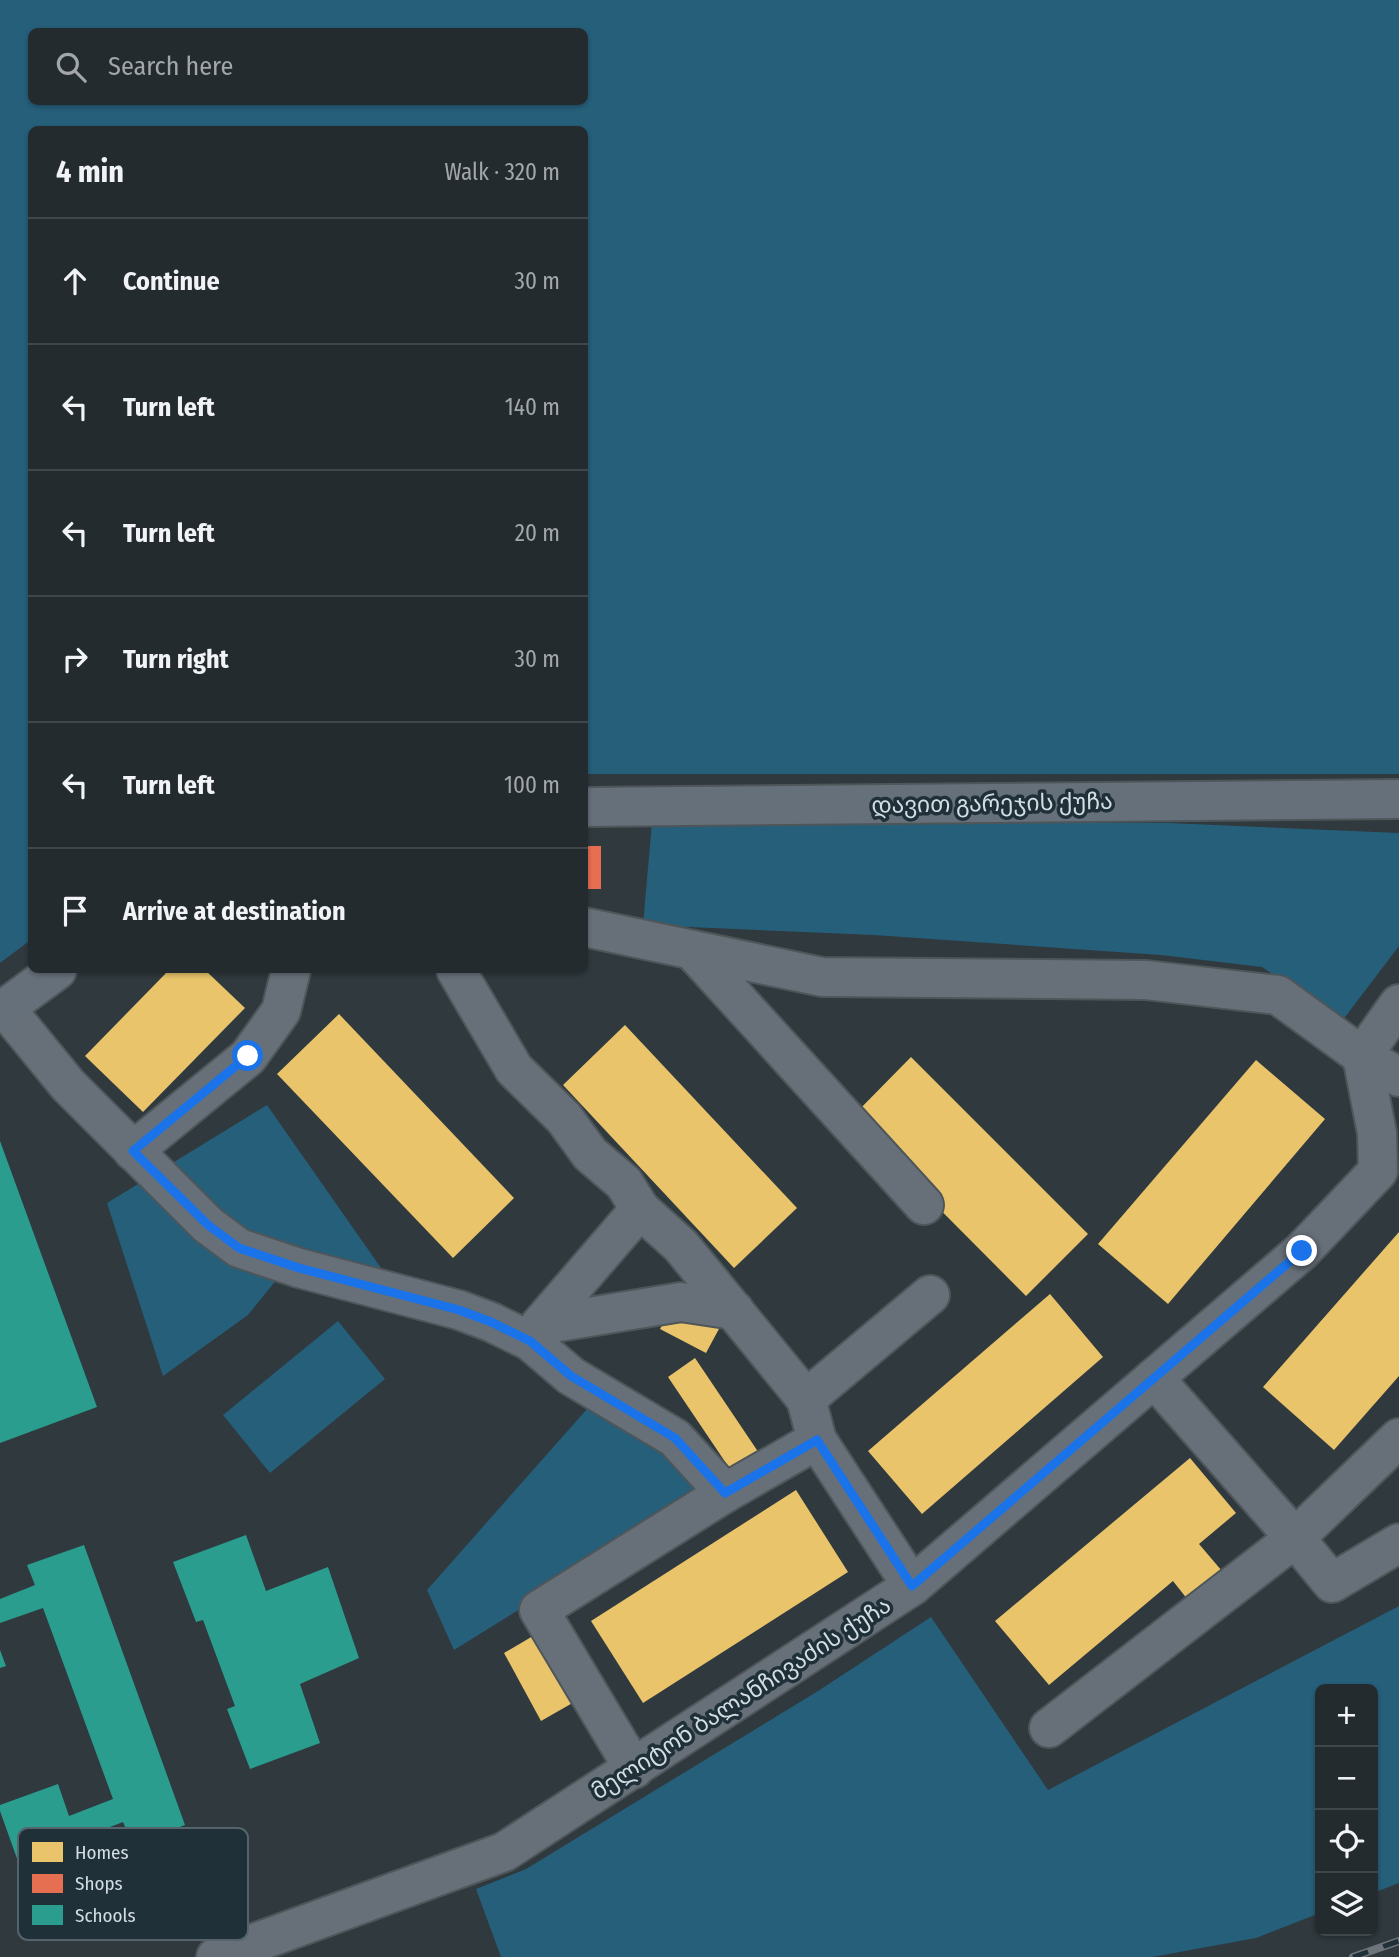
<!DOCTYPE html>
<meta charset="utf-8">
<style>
body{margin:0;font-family:"Fira Sans Condensed","Noto Sans Georgian",sans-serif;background:#2f373a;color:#f1f3f6}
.controls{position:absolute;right:21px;bottom:21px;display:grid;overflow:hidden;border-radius:10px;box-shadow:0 2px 5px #0004}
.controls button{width:63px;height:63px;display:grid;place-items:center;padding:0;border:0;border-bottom:2px solid #40474a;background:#232b2e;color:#f1f3f6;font:35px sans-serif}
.stop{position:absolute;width:21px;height:21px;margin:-16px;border:5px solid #1a73e8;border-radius:50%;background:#fff}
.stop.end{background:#1a73e8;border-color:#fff;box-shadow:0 2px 7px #0008}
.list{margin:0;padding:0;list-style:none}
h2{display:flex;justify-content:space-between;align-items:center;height:91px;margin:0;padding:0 28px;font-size:30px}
h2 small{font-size:23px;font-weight:400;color:#a3a7aa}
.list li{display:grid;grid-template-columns:46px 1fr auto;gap:21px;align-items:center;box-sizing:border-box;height:126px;padding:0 28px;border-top:2px solid #40474a}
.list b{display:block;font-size:26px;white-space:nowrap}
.list em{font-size:23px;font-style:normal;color:#a3a7aa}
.icon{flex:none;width:38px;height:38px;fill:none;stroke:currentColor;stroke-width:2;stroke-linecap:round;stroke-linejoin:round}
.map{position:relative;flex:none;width:1399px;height:1957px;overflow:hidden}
.search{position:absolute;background:#232b2e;box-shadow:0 2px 5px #0004;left:28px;top:28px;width:560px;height:77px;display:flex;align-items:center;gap:18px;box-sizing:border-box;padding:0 24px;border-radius:10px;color:#a3a7aa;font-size:26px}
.panel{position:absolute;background:#232b2e;box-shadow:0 2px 5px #0004;left:28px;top:126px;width:560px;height:847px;border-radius:10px}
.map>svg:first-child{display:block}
</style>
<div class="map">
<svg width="1399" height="1957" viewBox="0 0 1399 1957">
<rect width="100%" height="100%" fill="#2f393e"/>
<g fill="#265f7a" fill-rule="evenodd">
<path d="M0 0H1399V774H585L584 130H32V939L0 963ZM32 32H584V102H32Z"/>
<polygon points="652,822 1169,823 1399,833 1399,946 1342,1021 1262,967 1161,955 874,935 643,925"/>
<polygon points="267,1105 414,1315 278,1278 248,1315 163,1376 107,1203"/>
<polygon points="338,1321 385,1379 270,1473 223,1415"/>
<polygon points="587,1409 663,1442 703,1495 454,1650 427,1590"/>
<polygon points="1399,1606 1399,1883 1373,1893 1373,1689 1320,1689 1320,1913 1256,1938 1152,1957 501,1957 476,1889 526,1869 818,1691 931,1617 1048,1790"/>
</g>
<g fill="#e9c46a">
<polygon points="169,970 205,970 245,1008 143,1112 85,1056"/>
<polygon points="339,1014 514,1198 453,1258 277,1074"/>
<polygon points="625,1025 797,1208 734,1268 563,1085"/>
<polygon points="911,1057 1088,1234 1026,1296 850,1119"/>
<polygon points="1256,1060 1325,1119 1168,1304 1098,1244"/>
<polygon points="1399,1232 1399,1376 1334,1450 1263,1387"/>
<polygon points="1050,1294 1103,1357 922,1514 868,1451"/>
<polygon points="675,1303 720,1327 706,1353 660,1329"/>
<polygon points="695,1358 763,1459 736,1478 668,1377"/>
<polygon points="1190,1458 1236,1513 1199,1544 1222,1571 1188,1600 1173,1581 1049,1685 995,1621"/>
<polygon points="796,1490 848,1572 643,1703 591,1621"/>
<polygon points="538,1633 576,1701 541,1721 504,1653"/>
</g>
<rect fill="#e76f51" x="584" y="846" width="17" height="43"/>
<g fill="#2a9d8f">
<polygon points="0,1141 97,1407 0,1443"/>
<polygon points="246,1535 266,1591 328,1567 359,1658 300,1684 320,1743 250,1769 227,1709 235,1706 203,1620 196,1622 173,1562"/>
<polygon points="84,1545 185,1825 133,1845 123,1822 71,1842 98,1918 45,1937 0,1811 0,1805 58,1784 69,1816 113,1799 43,1608 0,1623 0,1599 35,1585 27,1565"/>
<polygon points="0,1650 6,1666 0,1668"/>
</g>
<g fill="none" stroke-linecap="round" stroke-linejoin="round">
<g stroke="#4e565a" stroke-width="42">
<g id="minor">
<polyline points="584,927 822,977 1146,980 1278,995 1362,1056 1399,1077"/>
<polyline points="692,950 924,1205"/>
<polyline points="456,970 514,1069 564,1118 590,1154 624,1183 640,1209 540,1325 530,1341"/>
<polyline points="5,1008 68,1085 208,1225 239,1248 299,1268 459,1310 491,1322 530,1341 571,1376 675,1438 725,1493 817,1440"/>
<polyline points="133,1151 248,1057 281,1011 291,970"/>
<polyline points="640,1209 681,1246 806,1399 817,1440 912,1586"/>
<polyline points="540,1325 681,1302 734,1310"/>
<polyline points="1154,1378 1295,1538 1399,1438"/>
<polyline points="806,1399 930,1295"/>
<polyline points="1049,1728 1295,1538 1332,1583 1399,1543"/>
<polyline points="634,1769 539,1610 725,1493"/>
<polyline points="216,1957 504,1852 912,1586 1302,1251 1378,1171 1377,1133 1362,1056 1399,1004"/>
</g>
</g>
<g stroke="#4e565a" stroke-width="42">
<g id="major">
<polyline points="584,807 1399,799"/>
<polyline points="0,1012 57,970"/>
</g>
</g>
<use href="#minor" stroke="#677078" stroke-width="38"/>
<use href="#major" stroke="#66707a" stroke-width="38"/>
<g stroke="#6e757b" stroke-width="8">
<polyline id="rail" points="1353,1957 1399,1941"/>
</g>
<use href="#rail" stroke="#1f3039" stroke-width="5" stroke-dasharray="16" stroke-linecap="butt"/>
</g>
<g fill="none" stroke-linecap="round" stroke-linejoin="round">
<polyline stroke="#1a73e8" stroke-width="9" points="248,1056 133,1151 208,1225 239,1248 299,1268 459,1310 491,1322 530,1341 571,1376 675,1438 725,1493 817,1440 912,1586 1302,1251"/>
</g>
<g text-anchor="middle" stroke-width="7" stroke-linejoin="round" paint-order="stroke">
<g font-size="23" fill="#d3dde3" stroke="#1f3039">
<text transform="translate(992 803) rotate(-1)" y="8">დავით გარეჯის ქუჩა</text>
<text transform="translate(741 1698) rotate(-33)" y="8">მელიტონ ბალანჩივაძის ქუჩა</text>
</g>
</g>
<rect x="18" y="1828" width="230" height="112" rx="10" fill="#1f3039" stroke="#55646c" stroke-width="2"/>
<rect x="32" y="1842" width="31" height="20" fill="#e9c46a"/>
<rect x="32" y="1874" width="31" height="19" fill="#e76f51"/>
<rect x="32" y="1905" width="31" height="20" fill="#2a9d8f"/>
<g font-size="19" fill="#d3dde3">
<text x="75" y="1859">Homes</text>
<text x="75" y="1890">Shops</text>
<text x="75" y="1922">Schools</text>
</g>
</svg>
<div class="controls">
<button>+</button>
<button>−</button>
<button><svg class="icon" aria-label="locate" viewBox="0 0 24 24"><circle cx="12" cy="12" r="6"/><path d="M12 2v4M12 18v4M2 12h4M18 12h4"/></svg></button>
<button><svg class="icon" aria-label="layers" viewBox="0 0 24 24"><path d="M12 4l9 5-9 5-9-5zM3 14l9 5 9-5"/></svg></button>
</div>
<div class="stop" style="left:248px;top:1056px"></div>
<div class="stop end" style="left:1302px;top:1251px"></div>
<div class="search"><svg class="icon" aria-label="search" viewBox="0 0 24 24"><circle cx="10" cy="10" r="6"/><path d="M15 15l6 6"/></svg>Search here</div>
<section class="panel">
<h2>4 min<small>Walk · 320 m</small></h2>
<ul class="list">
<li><svg class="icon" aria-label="ahead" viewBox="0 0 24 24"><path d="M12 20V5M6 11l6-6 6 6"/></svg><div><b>Continue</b></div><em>30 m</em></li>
<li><svg class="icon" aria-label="left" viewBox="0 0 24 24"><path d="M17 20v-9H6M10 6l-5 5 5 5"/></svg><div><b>Turn left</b></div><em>140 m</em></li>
<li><svg class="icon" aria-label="left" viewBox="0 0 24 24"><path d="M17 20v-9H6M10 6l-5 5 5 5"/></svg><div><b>Turn left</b></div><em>20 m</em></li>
<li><svg class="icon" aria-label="right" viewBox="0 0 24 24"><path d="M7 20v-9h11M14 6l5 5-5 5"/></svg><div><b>Turn right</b></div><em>30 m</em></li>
<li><svg class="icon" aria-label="left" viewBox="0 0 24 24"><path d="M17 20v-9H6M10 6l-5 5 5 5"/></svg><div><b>Turn left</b></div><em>100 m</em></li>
<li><svg class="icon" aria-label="arrive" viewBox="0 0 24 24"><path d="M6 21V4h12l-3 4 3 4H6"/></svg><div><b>Arrive at destination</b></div></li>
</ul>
</section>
</div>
